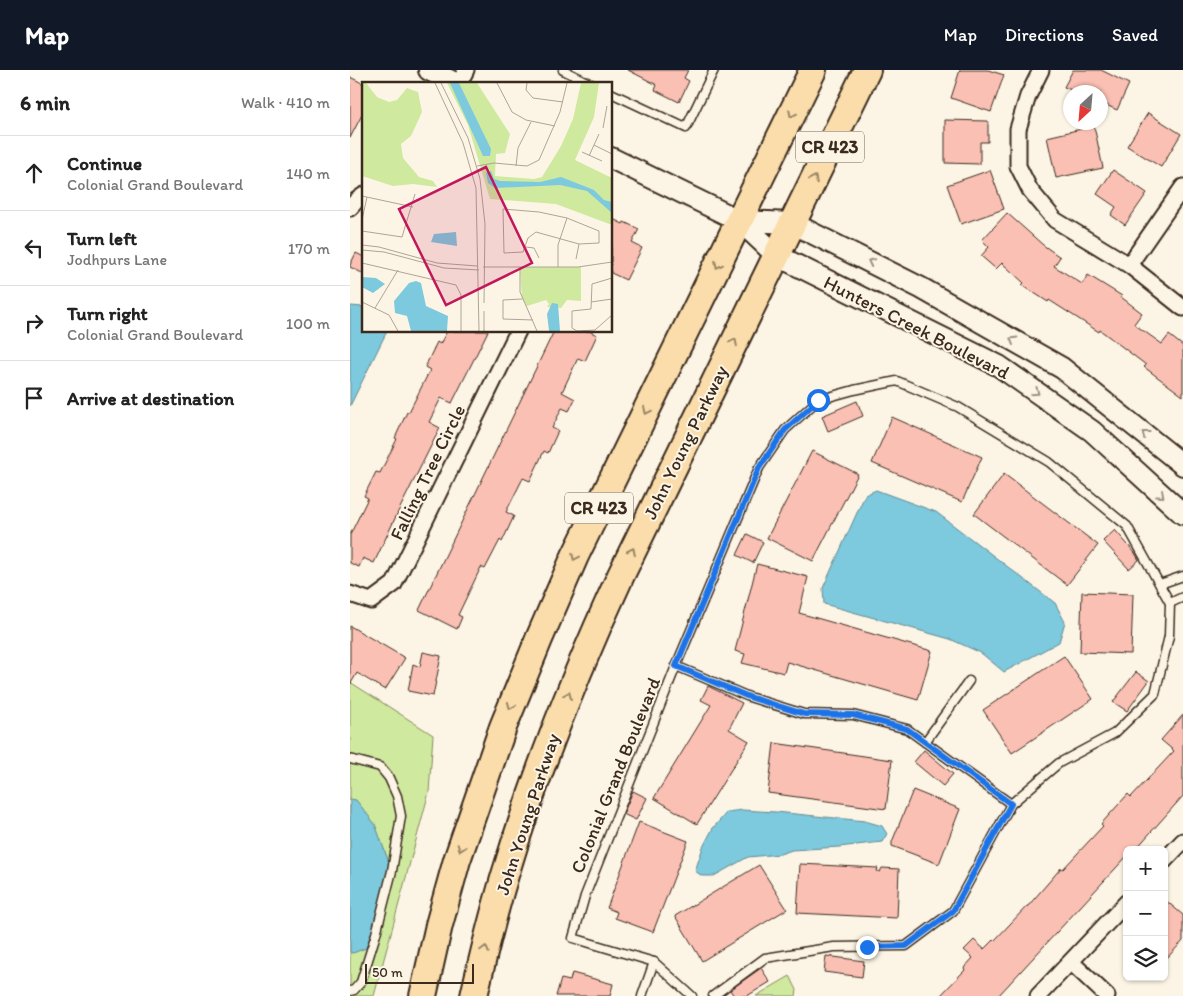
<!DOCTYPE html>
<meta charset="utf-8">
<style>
body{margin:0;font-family:Itim,sans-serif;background:#f6f6f6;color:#222}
.controls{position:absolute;right:15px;bottom:15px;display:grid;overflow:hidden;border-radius:8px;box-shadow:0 1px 4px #0004}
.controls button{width:45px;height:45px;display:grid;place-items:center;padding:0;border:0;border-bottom:1px solid #e0e0e0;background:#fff;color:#222;font:25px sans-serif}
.compass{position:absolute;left:713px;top:15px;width:45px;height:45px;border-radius:50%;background:#fff;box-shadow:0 1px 4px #0004;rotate:206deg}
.scale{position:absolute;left:15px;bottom:12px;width:109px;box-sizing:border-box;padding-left:5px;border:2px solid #3b2a1e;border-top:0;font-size:14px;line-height:18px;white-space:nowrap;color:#3b2a1e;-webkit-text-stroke:4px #fcf5e5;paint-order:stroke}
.stop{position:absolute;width:15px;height:15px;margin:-11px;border:4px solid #1a73e8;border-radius:50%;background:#fff}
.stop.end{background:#1a73e8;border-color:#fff;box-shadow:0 1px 5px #0008}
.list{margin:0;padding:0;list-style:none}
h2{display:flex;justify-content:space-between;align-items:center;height:65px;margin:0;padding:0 20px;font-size:21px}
h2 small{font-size:16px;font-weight:400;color:#767676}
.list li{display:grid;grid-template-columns:32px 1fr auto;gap:15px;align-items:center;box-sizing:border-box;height:75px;padding:0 20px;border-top:1px solid #e0e0e0}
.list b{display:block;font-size:19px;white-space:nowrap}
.list p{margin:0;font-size:16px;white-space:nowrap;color:#767676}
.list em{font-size:16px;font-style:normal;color:#767676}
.icon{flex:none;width:28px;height:28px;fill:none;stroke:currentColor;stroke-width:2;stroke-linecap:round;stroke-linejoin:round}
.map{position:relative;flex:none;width:833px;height:926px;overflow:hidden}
header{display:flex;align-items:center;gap:30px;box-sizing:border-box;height:70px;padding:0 25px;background:#111827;color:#fff}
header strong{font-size:24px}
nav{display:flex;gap:28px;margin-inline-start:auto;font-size:18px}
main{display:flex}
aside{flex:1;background:#fff}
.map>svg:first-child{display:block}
</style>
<header>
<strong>Map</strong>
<nav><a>Map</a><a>Directions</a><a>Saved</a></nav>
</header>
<main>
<aside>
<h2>6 min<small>Walk · 410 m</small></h2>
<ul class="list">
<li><svg class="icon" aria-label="ahead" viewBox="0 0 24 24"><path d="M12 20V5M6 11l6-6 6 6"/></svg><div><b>Continue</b><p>Colonial Grand Boulevard</p></div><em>140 m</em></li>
<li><svg class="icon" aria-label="left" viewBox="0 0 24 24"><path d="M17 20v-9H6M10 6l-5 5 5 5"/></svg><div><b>Turn left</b><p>Jodhpurs Lane</p></div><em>170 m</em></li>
<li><svg class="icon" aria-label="right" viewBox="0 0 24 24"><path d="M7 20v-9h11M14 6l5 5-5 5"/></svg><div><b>Turn right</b><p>Colonial Grand Boulevard</p></div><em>100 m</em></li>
<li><svg class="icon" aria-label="arrive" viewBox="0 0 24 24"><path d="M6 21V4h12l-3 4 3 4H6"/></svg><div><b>Arrive at destination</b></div></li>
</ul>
</aside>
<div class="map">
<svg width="833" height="926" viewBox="0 0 833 926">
<rect width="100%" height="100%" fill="#fcf5e5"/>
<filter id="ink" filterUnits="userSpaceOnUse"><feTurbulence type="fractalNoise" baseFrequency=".02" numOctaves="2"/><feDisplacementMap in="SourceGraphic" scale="10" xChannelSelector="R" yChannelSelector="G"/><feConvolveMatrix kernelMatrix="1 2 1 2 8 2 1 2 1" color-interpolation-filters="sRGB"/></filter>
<g filter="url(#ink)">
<g fill="#cfe99f" stroke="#858a5e">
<polygon points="0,612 83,665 79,722 24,926 0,926"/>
<polygon points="440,906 447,920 446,926 406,926"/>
</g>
<g fill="#7dc9dd" stroke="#638991">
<polygon points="0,236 14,237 14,261 37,261 0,336"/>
<polygon points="526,420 586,442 705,533 715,552 709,572 654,602 631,583 600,569 474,534 473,518 515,425"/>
<polygon points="0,729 6,730 25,754 41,798 30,841 16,878 3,883 0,882"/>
<polygon points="392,740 426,742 515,751 532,756 537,764 532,772 489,777 442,780 430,784 398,787 364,806 352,806 345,801 353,777 363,758 377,742"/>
</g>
<g fill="#fbc0b4" stroke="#3b2a1e">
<polygon points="278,0 338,0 334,8 339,11 329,32 305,20 307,15"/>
<polygon points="610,0 638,0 654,5 641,42 601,28"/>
<polygon points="723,0 751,0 779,14 767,40 750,32 750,22 726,22 714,17"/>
<polygon points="0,7 14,14 14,41 0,68"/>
<polygon points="798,43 831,64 811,97 777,76"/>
<polygon points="595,50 638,51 638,72 630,72 630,94 595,93"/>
<polygon points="744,56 753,98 706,108 697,67"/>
<polygon points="640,100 654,139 611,154 597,115"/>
<polygon points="763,100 797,123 775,155 761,145 766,137 747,124"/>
<polygon points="657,143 693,175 710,187 704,196 732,214 738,205 772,226 771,227 792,243 784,254 812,274 819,265 833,276 833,326 794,297 796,295 750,260 749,262 699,230 698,232 672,215 674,213 652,193 646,199 631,186 639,177 632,170"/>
<polygon points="261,148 273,154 274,152 289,159 282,173 292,178 276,210 261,203"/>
<polygon points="6,183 14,187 14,204 0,197 0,195"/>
<polygon points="97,261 138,261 102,333 91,328 79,352 90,358 48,442 24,493 13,488 9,497 0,493 0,465 18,428 14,426 26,402 30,403 47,369 45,368 57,342 59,342 80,300 75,297 87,272 90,274"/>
<polygon points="204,261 239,261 247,265 235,291 228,288 212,322 225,329 219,341 212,338 202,358 208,361 198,383 194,381 180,411 173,408 156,442 164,446 152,472 150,470 135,499 131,497 108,545 112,547 107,559 69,540"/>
<polygon points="507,331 513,346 478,361 472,346"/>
<polygon points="542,347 632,387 612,432 522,393"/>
<polygon points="462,381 508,404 463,491 417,468"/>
<polygon points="654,404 748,475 717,515 624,444"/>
<polygon points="765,460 785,483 789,490 779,499 753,471"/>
<polygon points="397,464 413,472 403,493 387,485"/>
<polygon points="407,494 458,507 449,543 582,581 568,630 437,592 434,603 392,593 395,584 385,581"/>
<polygon points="732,522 783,524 781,584 730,582"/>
<polygon points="0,556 55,588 35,620 7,603 0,615"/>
<polygon points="73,582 91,586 83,626 58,621 63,594 70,597"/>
<polygon points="714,586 743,629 662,683 633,640"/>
<polygon points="786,602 799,611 777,641 763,632"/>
<polygon points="358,616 392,633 379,659 399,671 347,754 304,728 361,635 351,630"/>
<polygon points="833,645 833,726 785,780 777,780 777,786 648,926 590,926 615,900 614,898 623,888 614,880 624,870 634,879 643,870 644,871 677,836 678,836 711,798 713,799 753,756 751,754 778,724 781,727 824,681 811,670"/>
<polygon points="424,673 542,690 536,739 418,723"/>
<polygon points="574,680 603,704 593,716 564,692"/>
<polygon points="563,720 610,739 589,794 542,776 542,772"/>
<polygon points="283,721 297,728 286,750 273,744"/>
<polygon points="289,752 338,771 303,862 265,848 267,842 257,838"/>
<polygon points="450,794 528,798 527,801 530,802 532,798 549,799 547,848 447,843"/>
<polygon points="409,795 437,839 352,891 325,846"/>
<polygon points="814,829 833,845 833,871 814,891"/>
<polygon points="476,886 514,891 512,907 474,902"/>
<polygon points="411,898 420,912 397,926 384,926 380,920"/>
<polygon points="222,903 263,914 260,926 206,926 211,909 220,911"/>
</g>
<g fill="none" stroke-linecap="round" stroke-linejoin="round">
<g stroke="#3b2a1e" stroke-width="11">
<g id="lane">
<polyline points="213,0 241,14"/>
<polyline points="261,23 336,58 364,0"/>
<polyline points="810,514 833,506"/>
<polyline points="820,533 833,527"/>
<polyline points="326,596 399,627 454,644 503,645 557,659 661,734"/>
<polyline points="575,672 619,611"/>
<polyline points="0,689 30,697 39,708 47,726 51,746 42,801 26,864 11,912 4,920 0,921"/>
<polyline points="292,926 304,892"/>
<polyline points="342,926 304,892 223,868 235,826 326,596 409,398 435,360 468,330 504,320 547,311 608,337 699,392 777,456 820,533 819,566 805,624 765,663 709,693 661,734 603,841 556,876 484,877 415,888 363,926"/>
</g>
</g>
<g stroke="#3b2a1e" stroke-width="19">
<g id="street">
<polyline points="691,0 678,26 668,59 668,96 680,120 705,150 779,195 833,238"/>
<polyline points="109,14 116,0"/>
<polyline points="0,138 7,130 14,125"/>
<polyline points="779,195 833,117"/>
<polyline points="0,524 21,531 44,514 168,261"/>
<polyline points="814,791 833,771"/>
<polyline points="721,892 757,926"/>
<polyline points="688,926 777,832"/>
</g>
</g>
<g stroke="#3b2a1e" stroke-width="24">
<g id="secondary">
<polyline points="79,0 107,14"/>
<polyline points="261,88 390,151 426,185 649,296 742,361 833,444"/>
<polyline points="390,151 442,153 571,218 712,298 833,395"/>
</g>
</g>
<g stroke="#3b2a1e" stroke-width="30">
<g id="highway">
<polyline points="73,926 89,855 107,790 153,657 189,569 225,486 463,0"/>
<path d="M124 926C133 886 143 845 155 805 186 702 226 602 271 505L517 0"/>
</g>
</g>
<use href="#lane" stroke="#fcf5e5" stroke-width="8"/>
<use href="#street" stroke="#fcf5e5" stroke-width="15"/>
<use href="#secondary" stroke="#fcf5e5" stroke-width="20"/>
<use href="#highway" stroke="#faddab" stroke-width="26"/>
</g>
<defs><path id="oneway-chevron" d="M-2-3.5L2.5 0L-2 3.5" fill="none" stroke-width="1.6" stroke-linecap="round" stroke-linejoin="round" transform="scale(1.25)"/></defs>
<g stroke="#9a8464">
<use href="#oneway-chevron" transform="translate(442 44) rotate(116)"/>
<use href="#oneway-chevron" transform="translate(464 109) rotate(-64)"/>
<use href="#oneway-chevron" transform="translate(368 195) rotate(116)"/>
<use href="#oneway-chevron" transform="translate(384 272) rotate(-64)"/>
<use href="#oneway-chevron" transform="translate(297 341) rotate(116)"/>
<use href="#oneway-chevron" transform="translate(282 481) rotate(-64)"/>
<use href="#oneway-chevron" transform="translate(225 487) rotate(115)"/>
<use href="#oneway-chevron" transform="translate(218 625) rotate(-68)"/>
<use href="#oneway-chevron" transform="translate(161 636) rotate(112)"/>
<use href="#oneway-chevron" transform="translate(111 778) rotate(109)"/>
<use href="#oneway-chevron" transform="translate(135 879) rotate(-75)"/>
</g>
<g stroke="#9c9082">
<use href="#oneway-chevron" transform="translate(521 192) rotate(-153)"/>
<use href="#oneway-chevron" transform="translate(663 270) rotate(-150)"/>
<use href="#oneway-chevron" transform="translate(686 322) rotate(35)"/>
<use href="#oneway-chevron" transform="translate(795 364) rotate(-142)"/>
<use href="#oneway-chevron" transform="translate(811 425) rotate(42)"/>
</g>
</g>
<g fill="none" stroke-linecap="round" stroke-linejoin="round" filter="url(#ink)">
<polyline stroke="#1a73e8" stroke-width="6" points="468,330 435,360 409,398 326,596 399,627 454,644 503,645 557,659 661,734 603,841 556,876 517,877"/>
</g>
<g text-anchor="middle" stroke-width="4" stroke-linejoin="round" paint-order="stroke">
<g fill="#fcf5e5" stroke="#75675a" stroke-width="1">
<rect x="446" y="61.5" width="68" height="31" rx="4"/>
<rect x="215" y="422.5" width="68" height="31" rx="4"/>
</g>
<g font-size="18" font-weight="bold" fill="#3b2a1e">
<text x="480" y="83">CR 423</text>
<text x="249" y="444">CR 423</text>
</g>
<g font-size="19" fill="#3b2a1e" stroke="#fcf5e5">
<text transform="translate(567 257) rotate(27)" y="7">Hunters Creek Boulevard</text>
<text transform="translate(335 372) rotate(-64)" y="7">John Young Parkway</text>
<text transform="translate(77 402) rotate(-64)" y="7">Falling Tree Circle</text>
<text transform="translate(265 705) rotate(-68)" y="7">Colonial Grand Boulevard</text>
<text transform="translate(177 744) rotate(-72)" y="7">John Young Parkway</text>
</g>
</g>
<g transform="translate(12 12)">
<rect width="250" height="250" fill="#fcf5e5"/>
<path d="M0 1H4L15 15 27 20 35 18 45 6 56 10 60 30 49 54 39 62 41 76 57 95 71 99 75 105 51 102 31 104 0 94ZM85 1H115L148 52 143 71 134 72 133 94 172 97 180 95 199 64 211 37 219 1H237L232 35 213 78 250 96V143L194 122 128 117 106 43ZM158 185H219V219L205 218 199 226 185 225 187 222 184 218 165 224 160 217Z" fill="#cfe99f"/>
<path d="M88 1H97L129 67 128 74H121ZM129 89 132 97 138 99 178 100 199 95 232 108 242 118 250 120V131L225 109 198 103 133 106 126 101 124 91ZM94 150 95 164 69 160 72 152ZM0 195 14 196 23 202 11 211 0 205ZM54 199 59 201 64 224 86 234 85 249H49L45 234 33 231 32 219 47 201ZM190 221 196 222 198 249H187L185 232Z" fill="#7dc9dd"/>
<path fill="none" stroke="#afa495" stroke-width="1" d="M73 1 101 61 114 106 117 249M79 1 106 56 118 97 123 142 122 221M135 1 150 30 164 38 193 44M165 1 164 8 171 16 201 20M241 46 245 24M232 63 250 72M220 70 240 79M227 74 237 52M115 84 132 81 165 84 177 78 198 30 205 1M154 84 156 66 169 40M0 114 51 125M141 127 177 130 205 136 237 149V161L217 162 174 150 166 156 161 170 142 171ZM0 138 5 115M0 149 40 155 53 112M0 163 17 165 75 181 115 184M164 165 172 166 177 176M0 168 22 170 82 186 117 188M214 177 217 162M0 181 94 203 99 213V249M121 185H216L250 180M158 185V210L175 249M196 185V163L205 136M250 196 230 202 229 227 210 229V246L215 249 233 248 250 233M160 217 141 218V237L171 238M0 220 27 233 36 249M229 220 250 217M13 226 36 188M122 229V249"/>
<path fill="#c2185b" fill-opacity="0.15" stroke="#c2185b" stroke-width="2.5" d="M124 85 170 181 84 223 37 127Z"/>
<rect width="250" height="250" fill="none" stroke="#3b2a1e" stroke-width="2.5"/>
</g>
</svg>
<div class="controls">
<button>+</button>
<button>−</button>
<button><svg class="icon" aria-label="layers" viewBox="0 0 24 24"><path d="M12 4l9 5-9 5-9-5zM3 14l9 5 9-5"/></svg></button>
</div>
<svg class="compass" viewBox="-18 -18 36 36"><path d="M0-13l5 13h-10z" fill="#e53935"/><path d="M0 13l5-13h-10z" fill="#767676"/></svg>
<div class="scale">50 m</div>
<div class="stop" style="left:468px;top:330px"></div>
<div class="stop end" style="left:517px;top:877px"></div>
</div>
</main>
